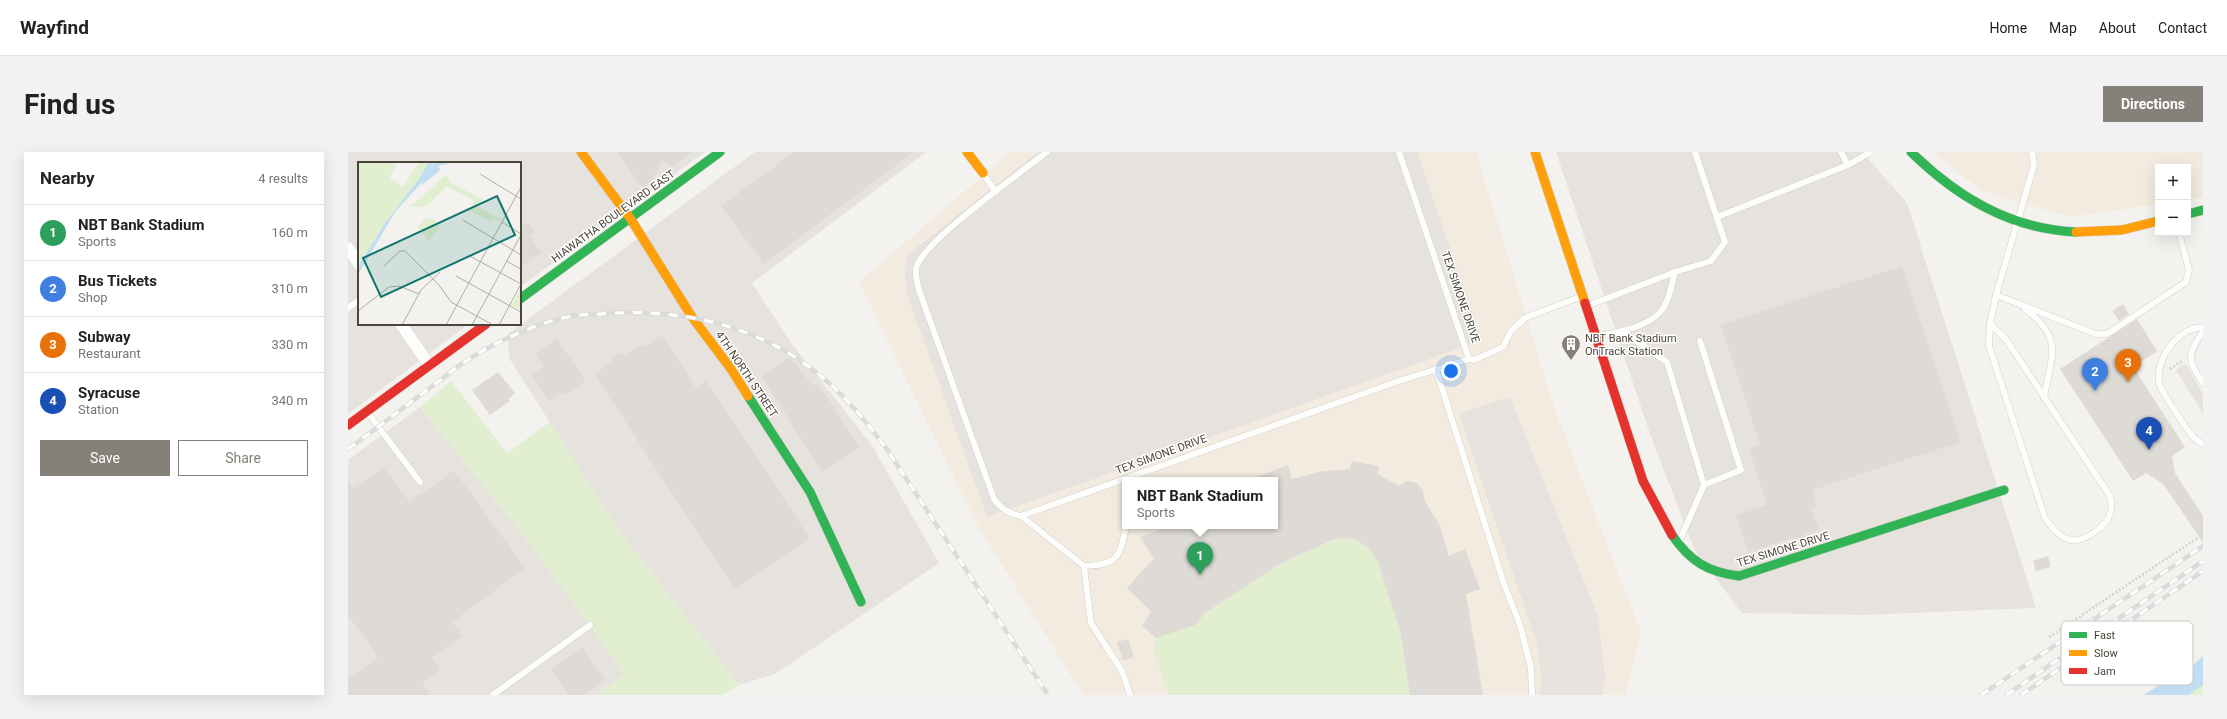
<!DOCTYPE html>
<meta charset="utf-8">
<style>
body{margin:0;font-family:Roboto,sans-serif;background:#f2f2f2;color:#222}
.controls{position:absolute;right:12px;top:12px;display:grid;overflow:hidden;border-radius:0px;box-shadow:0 4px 16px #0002}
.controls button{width:36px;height:36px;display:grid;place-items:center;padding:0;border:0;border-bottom:1px solid #e0e0e0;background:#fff;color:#222;font:20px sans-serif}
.you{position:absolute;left:1103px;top:219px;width:14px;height:14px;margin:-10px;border:3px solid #fff;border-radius:50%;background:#1a73e8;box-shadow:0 0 0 6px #1a73e833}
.badge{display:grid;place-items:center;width:26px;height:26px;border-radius:50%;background:#868178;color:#fff;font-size:13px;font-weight:700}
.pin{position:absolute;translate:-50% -33px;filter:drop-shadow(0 1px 2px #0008)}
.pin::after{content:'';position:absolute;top:21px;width:14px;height:12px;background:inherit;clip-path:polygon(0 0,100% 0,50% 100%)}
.popup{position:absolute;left:774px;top:325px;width:156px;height:52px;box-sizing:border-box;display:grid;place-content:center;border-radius:0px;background:#fff;filter:drop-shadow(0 1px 3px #0005);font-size:13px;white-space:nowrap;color:#767676}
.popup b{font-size:15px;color:#222}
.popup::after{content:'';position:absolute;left:50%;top:100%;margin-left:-8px;border:8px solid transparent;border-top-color:#fff}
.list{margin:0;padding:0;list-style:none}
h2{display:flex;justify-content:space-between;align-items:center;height:52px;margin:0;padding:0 16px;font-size:17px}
h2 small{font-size:13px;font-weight:400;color:#767676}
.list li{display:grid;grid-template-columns:26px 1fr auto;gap:12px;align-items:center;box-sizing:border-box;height:56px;padding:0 16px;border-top:1px solid #e0e0e0}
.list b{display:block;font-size:15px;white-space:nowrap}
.list p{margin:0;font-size:13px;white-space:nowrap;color:#767676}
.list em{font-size:13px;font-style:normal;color:#767676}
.actions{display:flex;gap:8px;padding:12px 16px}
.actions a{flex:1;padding:9px 0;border:1px solid #868178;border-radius:0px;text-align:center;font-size:14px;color:#868178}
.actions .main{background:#868178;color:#fff}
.map{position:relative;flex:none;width:1855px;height:543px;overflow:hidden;border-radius:0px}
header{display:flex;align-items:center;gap:24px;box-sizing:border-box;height:56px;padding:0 20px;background:#fff;border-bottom:1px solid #e0e0e0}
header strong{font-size:19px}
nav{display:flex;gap:22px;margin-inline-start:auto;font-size:14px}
.intro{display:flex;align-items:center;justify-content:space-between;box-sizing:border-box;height:96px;padding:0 24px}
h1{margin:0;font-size:28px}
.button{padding:10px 18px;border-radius:0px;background:#868178;color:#fff;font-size:14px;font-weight:700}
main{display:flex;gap:24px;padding:0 24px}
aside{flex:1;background:#fff;border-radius:0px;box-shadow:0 4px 16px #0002}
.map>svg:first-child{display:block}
</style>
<header>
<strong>Wayfind</strong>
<nav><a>Home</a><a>Map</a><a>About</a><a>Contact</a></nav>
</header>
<div class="intro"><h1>Find us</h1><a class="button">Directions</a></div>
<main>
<aside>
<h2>Nearby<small>4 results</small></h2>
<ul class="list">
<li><span class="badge" style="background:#2e9e5b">1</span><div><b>NBT Bank Stadium</b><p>Sports</p></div><em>160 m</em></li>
<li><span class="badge" style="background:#3f7fe0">2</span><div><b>Bus Tickets</b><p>Shop</p></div><em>310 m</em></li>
<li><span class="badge" style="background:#e8710a">3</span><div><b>Subway</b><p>Restaurant</p></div><em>330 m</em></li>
<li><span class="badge" style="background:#1a4fb4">4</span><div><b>Syracuse</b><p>Station</p></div><em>340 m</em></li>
</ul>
<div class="actions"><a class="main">Save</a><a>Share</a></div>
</aside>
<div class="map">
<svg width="1855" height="543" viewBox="0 0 1855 543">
<rect width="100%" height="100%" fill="#f4f2ee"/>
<g fill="#f3ebdf" fill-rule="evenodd">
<path d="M662 0H1128L1206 255 1293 480 1278 543H735L629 373 511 130ZM777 328H927V374H777Z"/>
<polygon points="1585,0 1855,0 1855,45 1840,48 1840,15 1810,15 1810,52 1722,65 1632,38"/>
</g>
<g fill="#e6e2de">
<polygon points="0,0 357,0 172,135 172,11 11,11 11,172 121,172 0,262"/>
<polygon points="407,0 578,0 404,131 444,192 523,292 591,411 427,522 391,533 271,379 161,206 160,182"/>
<polygon points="1208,0 1514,0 1559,51 1688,456 1514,463 1394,461 1347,399 1302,282"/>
<polygon points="72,255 178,386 277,522 249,543 0,543 0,308"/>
</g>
<g fill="#e1eecf">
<polygon points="103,229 159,301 202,270 271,379 391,533 374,543 249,543 277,522 178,386 72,255"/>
<polygon points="995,386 1008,388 1020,396 1029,408 1052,478 1062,543 820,543 806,499 808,486 847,473 857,461 933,411 982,389"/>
<polygon points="1855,533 1855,543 1840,543"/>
</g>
<g fill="#e6e3df">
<polygon points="690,0 1069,0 1134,188 639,365 560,145 557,122 559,103"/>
<polygon points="1838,212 1855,242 1855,262 1828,218"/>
<polygon points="1162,245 1250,464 1257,526 1254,543 1192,543 1193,524 1189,492 1111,262"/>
</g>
<polygon fill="#c0ddf1" points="1855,504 1855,533 1840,543 1795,543 1846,512"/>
<g fill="#dedbd6">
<polygon points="269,0 344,0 324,14 314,9 304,29 294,35"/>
<polygon points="446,0 566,0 416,112 373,54"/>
<polygon points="179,70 186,80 181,83 193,100 172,116 172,71 174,74"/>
<polygon points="1554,114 1612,290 1464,338 1469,354 1463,356 1471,378 1457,382 1459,387 1449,391 1447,385 1400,400 1388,363 1419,353 1401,297 1412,293 1373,173"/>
<polygon points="1775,152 1781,162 1771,169 1764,159"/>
<polygon points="1789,167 1809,199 1785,215 1837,295 1824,304 1827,321 1855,364 1855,390 1815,332 1798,321 1785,329 1712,217"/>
<polygon points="314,183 348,236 359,229 462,387 387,437 246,222 265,210 263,207 274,201 276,203 294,192 296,195"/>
<polygon points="208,187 238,228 217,243 215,240 201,250 184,223 196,214 187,202"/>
<polygon points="440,206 450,213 464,234 470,231 512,295 474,319 413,224"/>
<polygon points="150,220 167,241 160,247 162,249 142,263 124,238"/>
<polygon points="1004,309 1031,314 1030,322 1051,334 1060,329 1069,331 1075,339 1077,349 1092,374 1101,404 1117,397 1132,437 1118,442 1135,543 1062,543 1052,478 1029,408 1020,396 1008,388 995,386 982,389 933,411 857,461 847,473 808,486 794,474 803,459 779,436 806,406 792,385 822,374 927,374 927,328 902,327 940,313 944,327 975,319 1002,317"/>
<polygon points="36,316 61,349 71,342 72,343 106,318 177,416 104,470 114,484 84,505 93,518 74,532 82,543 0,543 0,527 30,505 0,463 0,329 6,337"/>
<polygon points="1700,404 1703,415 1688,419 1685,409"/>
<polygon points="780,487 786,505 775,509 769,490"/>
<polygon points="234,495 257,527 236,543 221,543 203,518"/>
</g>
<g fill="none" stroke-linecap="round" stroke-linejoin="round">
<g stroke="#d2d0cb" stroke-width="7">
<g id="lane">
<path d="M699 0C675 19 571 92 568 117 567 124 570 132 571 138L646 347C653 357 661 362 673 364L1048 230 1121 207 1051 0"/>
<polyline points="1493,0 1500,13"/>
<polyline points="1684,0 1686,13 1648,143 1748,182 1759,182 1838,130 1841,118 1831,81"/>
<polyline points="635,22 648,40"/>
<polyline points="1369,65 1500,13 1523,0"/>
<polyline points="1239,154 1327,120 1363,109 1377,90 1347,0"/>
<polyline points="0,156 11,148"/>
<path d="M1677 157C1717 187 1703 203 1696 246"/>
<path d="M1642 172 1657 186 1762 344C1763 348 1764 355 1763 359 1761 373 1736 391 1722 388 1711 385 1704 375 1697 366L1641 194 1642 172 1648 143"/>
<path d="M1855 175C1830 176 1808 205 1811 231 1811 236 1840 279 1845 285 1848 288 1852 290 1855 292"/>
<path d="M1855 179C1839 204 1839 207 1855 231"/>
<polyline points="1275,180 1319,210 1356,333 1331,390"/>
<path d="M1249 184C1270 181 1307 174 1317 153 1322 144 1324 131 1327 120"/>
<polyline points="1352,189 1393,318 1356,333"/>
<polyline points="1121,207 1126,208 1155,195 1163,179 1177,166 1234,144"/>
<polyline points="1088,217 1156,432 1172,473 1183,516 1184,543"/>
<polyline points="20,261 72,330"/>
<path d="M673 364 736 414C770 413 772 405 778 374"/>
<polyline points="736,414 743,471 774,519 782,543"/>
<polyline points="145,543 242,473"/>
</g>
</g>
<g stroke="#d2d0cb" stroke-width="13">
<g id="street">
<polyline points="0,96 11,112"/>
<polyline points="53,172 81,213"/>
</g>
</g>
<g stroke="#d3cfc5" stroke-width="10">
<g id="fast">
<path d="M1563 0C1609 45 1662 77 1728 80"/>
<polyline points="1840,62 1855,58"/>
<polyline points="172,147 372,0"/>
<polyline points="400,244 462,340 513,450"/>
<path d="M1324 383C1342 409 1359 420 1391 424L1656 338"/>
</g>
</g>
<g stroke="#d3cfc5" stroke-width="10">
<g id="slow">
<polyline points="233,0 282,66 344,165 383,217 400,244"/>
<polyline points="619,0 635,21"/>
<polyline points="1187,0 1237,151"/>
<polyline points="1728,80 1774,78 1810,69"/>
</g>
</g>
<g stroke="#d3cfc5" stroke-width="10">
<g id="jam">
<polyline points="1237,151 1295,329 1324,383"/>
<polyline points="0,273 138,172"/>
</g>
</g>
<g stroke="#d3d2cc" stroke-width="2.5" stroke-dasharray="2 2" stroke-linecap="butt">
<polyline points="1822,217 1834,209"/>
<polyline points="1701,485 1851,385"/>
</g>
<use href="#lane" stroke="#fdfdfc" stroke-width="6"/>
<use href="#street" stroke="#fdfdfc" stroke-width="12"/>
<use href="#fast" stroke="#30b455" stroke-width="9"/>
<use href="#slow" stroke="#ff9f0a" stroke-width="9"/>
<use href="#jam" stroke="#e5322d" stroke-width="9"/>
<g stroke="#dbdbda" stroke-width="4.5">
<g id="rail">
<path d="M0 297C28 277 55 256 83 235 95 227 106 216 118 209 147 190 191 170 224 164 233 162 243 163 252 162 331 155 411 173 473 224 498 245 518 269 538 296L700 543"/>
<polyline points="1633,543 1855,394"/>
<polyline points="1658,543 1855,409"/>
<polyline points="1673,543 1855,419"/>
</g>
</g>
<use href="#rail" stroke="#fff" stroke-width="3" stroke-dasharray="9" stroke-linecap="butt"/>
</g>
<defs>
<g id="building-pin" transform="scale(1)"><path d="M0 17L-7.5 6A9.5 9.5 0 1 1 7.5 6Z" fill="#868178" stroke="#fff"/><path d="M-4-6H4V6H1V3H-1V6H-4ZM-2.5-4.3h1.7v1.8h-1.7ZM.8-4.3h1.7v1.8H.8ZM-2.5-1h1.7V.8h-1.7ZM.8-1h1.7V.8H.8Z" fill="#fff"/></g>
</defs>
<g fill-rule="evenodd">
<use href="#building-pin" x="1223" y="192"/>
</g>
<g text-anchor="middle" stroke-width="3" stroke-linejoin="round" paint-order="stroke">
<g font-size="11" fill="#4b4439" stroke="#fff">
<text transform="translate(265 64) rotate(-36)" y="4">HIAWATHA BOULEVARD EAST</text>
<text transform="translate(1113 145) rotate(71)" y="4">TEX SIMONE DRIVE</text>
<text transform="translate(399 222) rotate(56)" y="4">4TH NORTH STREET</text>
<text transform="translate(813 302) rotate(-20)" y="4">TEX SIMONE DRIVE</text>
<text transform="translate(1435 397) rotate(-17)" y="4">TEX SIMONE DRIVE</text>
</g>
<g font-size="11" fill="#4b4439" stroke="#fff" text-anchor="start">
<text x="1237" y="190">NBT Bank Stadium<tspan x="1237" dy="13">OnTrack Station</tspan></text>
</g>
</g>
<g transform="translate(10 10)">
<rect width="163" height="163" fill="#f4f2ee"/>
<path d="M0 0H39L32 16 45 25 61 0H71L61 17 27 61 2 101 0 108ZM88 13 92 20 124 37 119 45 143 57 142 60 135 57 133 60 111 48 116 39 89 24 69 44 52 45ZM68 56 77 58 82 65 71 79 59 65ZM163 126V148L154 143Z" fill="#e1eecf"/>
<path d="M71 0H76L73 7 77 0H95L80 4 82 7 80 10 64 23 66 18 37 50 0 113 2 101 27 61 61 17Z" fill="#c0ddf1"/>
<path fill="none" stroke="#b0aca6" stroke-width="1" d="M122 12 163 37M105 58 163 93M144 60 163 72M110 93 163 122M148 99 163 107M26 104 42 89H47L81 123 93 140 135 163M98 114 163 150M0 149 31 125 41 124 61 132M44 163 63 128 82 110M88 163 163 25M114 163 163 73M141 163 163 122"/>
<path fill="#0f766e" fill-opacity="0.15" stroke="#0f766e" stroke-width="2" d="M139 34 157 73 23 135 5 96Z"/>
<rect width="163" height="163" fill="none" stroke="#4b4439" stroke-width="2"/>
</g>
<rect x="1713" y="469" width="132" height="64" rx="6" fill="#fff" stroke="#c9c7c4" stroke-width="1"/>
<rect x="1721" y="480" width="18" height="6" fill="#30b455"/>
<rect x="1721" y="498" width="18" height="6" fill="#ff9f0a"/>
<rect x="1721" y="516" width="18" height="6" fill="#e5322d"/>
<g font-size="11" fill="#4b4439">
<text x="1746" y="487">Fast</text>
<text x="1746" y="505">Slow</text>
<text x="1746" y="523">Jam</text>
</g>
</svg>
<div class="controls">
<button>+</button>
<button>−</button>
</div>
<div class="you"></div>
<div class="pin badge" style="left:852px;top:423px;background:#2e9e5b">1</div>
<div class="popup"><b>NBT Bank Stadium</b>Sports</div>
<div class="pin badge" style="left:1747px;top:239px;background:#3f7fe0">2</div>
<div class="pin badge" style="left:1780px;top:230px;background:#e8710a">3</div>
<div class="pin badge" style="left:1801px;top:298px;background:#1a4fb4">4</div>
</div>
</main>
